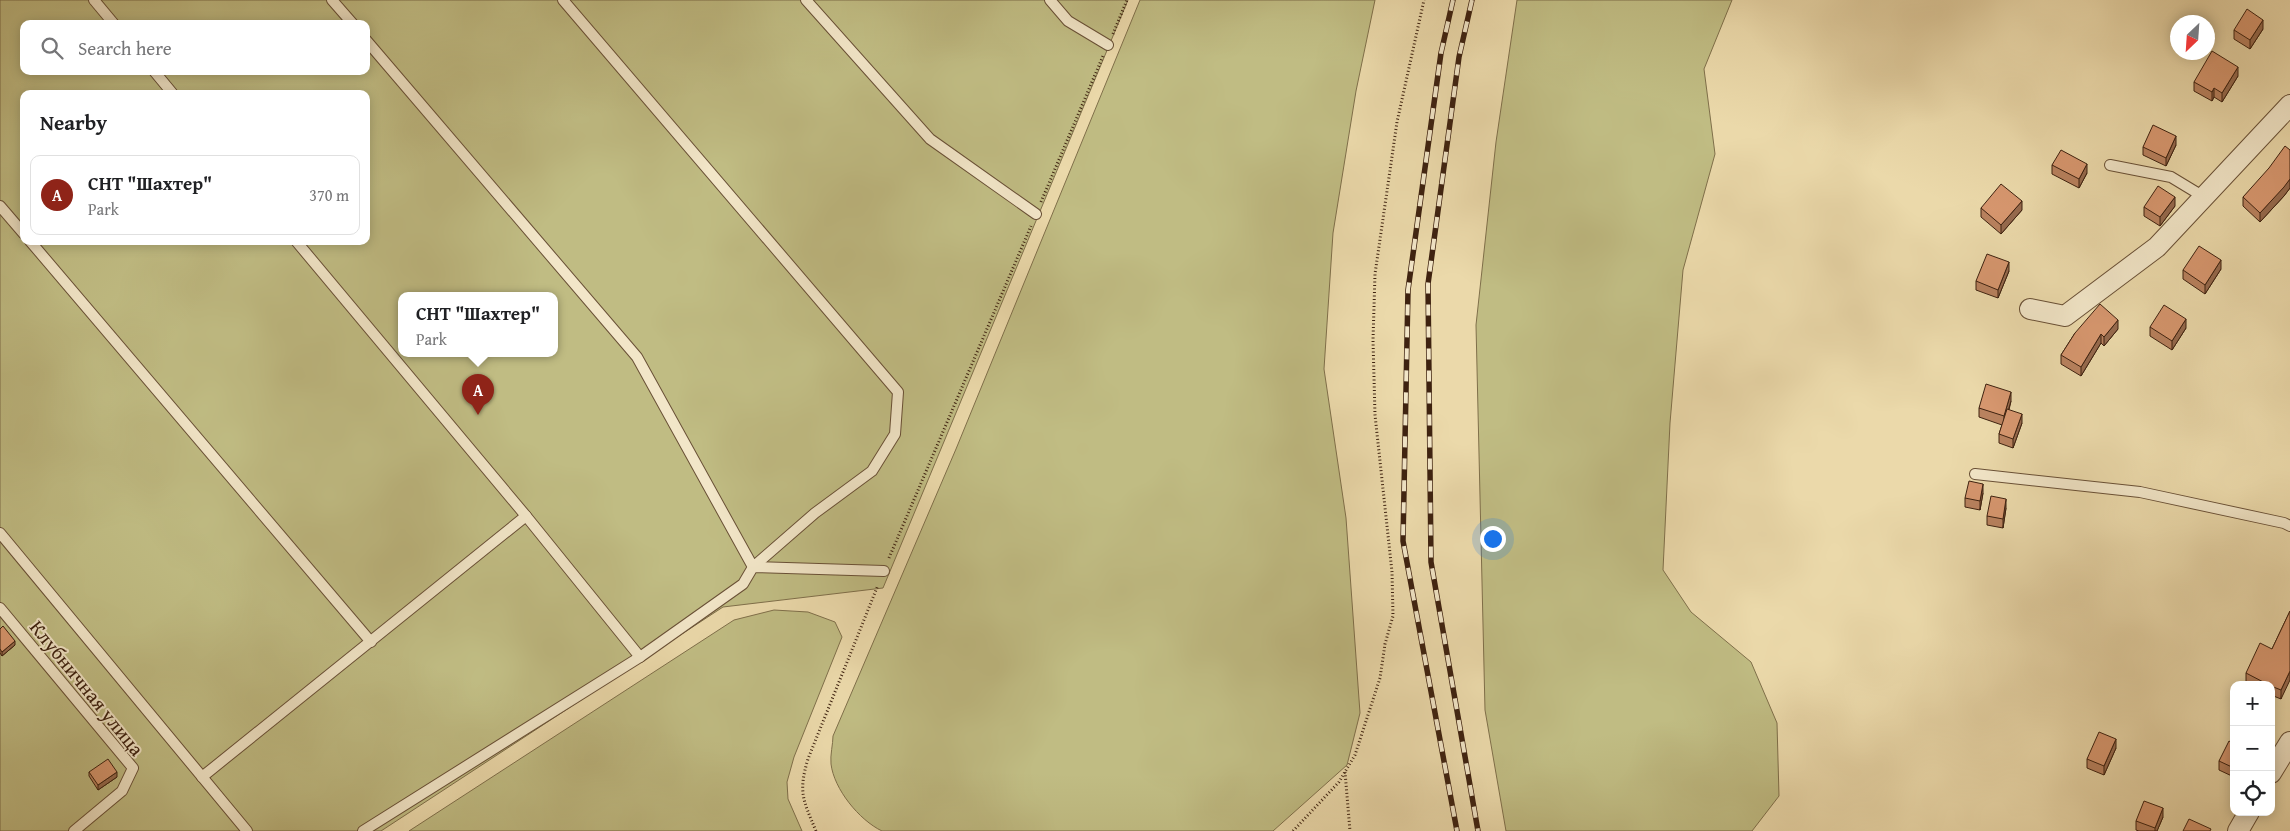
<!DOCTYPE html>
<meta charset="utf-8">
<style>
body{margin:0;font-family:"Gentium Book Plus",serif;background:#f2f2f2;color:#202124}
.controls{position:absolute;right:15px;bottom:15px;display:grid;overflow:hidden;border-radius:10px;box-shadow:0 2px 12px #0003}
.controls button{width:45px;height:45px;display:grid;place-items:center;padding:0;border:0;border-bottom:1px solid #e0e0e0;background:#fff;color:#202124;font:25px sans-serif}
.compass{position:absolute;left:2170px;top:15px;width:45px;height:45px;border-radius:50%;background:#fff;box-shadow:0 2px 12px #0003;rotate:205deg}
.you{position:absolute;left:1492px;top:538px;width:18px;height:18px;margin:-12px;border:4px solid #fff;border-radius:50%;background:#1a73e8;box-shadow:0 0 0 8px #1a73e833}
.badge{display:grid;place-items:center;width:32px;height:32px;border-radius:50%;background:#8f2418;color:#fff;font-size:16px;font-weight:700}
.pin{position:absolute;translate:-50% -41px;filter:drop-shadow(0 1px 2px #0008)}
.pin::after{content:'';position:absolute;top:26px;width:18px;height:15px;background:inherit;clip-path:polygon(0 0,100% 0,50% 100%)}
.popup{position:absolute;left:398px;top:292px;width:160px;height:65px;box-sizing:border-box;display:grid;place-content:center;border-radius:10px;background:#fff;filter:drop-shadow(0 1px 4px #0005);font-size:16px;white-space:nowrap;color:#757577}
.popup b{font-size:19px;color:#202124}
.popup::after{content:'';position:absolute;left:50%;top:100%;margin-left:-10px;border:10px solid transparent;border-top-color:#fff}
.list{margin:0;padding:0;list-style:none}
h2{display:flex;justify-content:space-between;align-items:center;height:65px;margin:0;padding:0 20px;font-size:21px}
h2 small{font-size:16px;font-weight:400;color:#757577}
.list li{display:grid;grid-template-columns:32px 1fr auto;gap:15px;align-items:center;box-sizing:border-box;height:80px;margin:0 10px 10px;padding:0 10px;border:1px solid #e0e0e0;border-radius:10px}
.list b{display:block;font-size:19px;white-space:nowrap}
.list p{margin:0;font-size:16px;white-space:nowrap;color:#757577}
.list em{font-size:16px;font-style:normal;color:#757577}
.icon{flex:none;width:28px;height:28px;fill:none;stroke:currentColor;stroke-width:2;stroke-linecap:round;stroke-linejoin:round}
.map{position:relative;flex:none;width:2290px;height:831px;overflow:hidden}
.search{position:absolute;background:#fff;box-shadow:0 2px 12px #0003;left:20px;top:20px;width:350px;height:55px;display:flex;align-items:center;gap:12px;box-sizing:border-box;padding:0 18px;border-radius:10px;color:#757577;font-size:19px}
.panel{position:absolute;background:#fff;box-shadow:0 2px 12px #0003;left:20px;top:90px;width:350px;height:155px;border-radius:10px}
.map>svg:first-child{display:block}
</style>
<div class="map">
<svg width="2290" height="831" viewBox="0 0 2290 831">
<rect width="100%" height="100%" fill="#ebd9aa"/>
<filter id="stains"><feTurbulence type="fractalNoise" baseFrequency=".004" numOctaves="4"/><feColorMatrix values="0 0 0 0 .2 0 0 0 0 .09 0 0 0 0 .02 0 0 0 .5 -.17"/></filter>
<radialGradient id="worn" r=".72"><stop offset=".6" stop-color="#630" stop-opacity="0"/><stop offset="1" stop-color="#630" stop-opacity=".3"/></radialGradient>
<g fill="#c0bc83" stroke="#7f6f4a" fill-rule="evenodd">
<path d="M0 0H1128L883 588 723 607 381 831H0ZM24 24H366V71H24ZM24 94H366V241H24ZM402 296H554V354H402Z"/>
<path d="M1140 0H1375L1356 91 1333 233 1324 369 1346 518 1360 713 1347 765 1273 831H882C859 820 834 789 831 764 830 755 833 744 833 736L956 449Z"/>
<polygon points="1517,0 1732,0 1704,69 1715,154 1683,270 1670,423 1663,570 1691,612 1751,662 1777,723 1779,796 1752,831 1506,831 1485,710 1476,325 1496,142"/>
<polygon points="774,610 808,612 835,622 842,637 794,757 787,782 788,799 802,831 409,831 734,620"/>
</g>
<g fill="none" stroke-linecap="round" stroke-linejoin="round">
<g stroke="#695036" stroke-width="12">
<g id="service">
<polyline points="94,0 114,24"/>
<polyline points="332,0 353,24"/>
<polyline points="806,0 930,139 1036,214"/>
<polyline points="1050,0 1068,21 1108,45"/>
<polyline points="366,40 637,357 753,567 815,513 872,471 895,434 898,392 563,0"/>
<polyline points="154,71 173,94"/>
<polyline points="2110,165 2171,177 2204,197"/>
<polyline points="0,206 24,234"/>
<polyline points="30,241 371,642"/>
<polyline points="296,241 526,516 640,657"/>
<polyline points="1975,474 2140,492 2284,523 2290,526"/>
<polyline points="0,533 247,831"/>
<polyline points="0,608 133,768 122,791 74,831"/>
<polyline points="202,777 526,516"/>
<polyline points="363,831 640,657 743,584 753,567 884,571"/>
</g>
</g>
<g stroke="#695036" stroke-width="22">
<g id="minor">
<polyline points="2030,309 2065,316 2157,247 2290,105"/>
<polyline points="2271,773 2290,742"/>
<polyline points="2238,831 2249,812"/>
</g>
</g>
<g stroke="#3e2210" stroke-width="3" stroke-dasharray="1 2.5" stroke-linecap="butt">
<polyline points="1113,34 1127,0"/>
<polyline points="1041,202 1103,56"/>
<polyline points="889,558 1031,226"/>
<polyline points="1345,772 1350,831"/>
<path d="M816 831C803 800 798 792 808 759L878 585"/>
<polyline points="1293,831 1339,782 1355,755 1380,678 1385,644 1393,616 1392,572 1375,415 1373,340 1375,274 1397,122 1424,0"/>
</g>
<use href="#service" stroke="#f2e6c8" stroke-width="10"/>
<use href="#minor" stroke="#f2e6c8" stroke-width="20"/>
<g stroke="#3e2210" stroke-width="5.5">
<g id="rail">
<polyline points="1453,0 1441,53 1408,290 1403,541 1457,831"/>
<polyline points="1472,0 1459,57 1428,284 1431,562 1478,831"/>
</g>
</g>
<use href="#rail" stroke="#f2e6c8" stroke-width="4" stroke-dasharray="11" stroke-linecap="butt"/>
</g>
<g fill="#b9825f" stroke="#3e2210">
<polygon points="2263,29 2250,49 2234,39 2234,30"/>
<polygon points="2238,76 2222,102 2214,97 2212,101 2194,91 2194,82"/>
<polygon points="2176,145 2166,166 2143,155 2143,147"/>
<polygon points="2290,150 2290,188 2284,196 2260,222 2243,206 2243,197"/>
<polygon points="2052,165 2087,173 2079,188 2052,174"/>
<polygon points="2175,206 2160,226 2144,216 2144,207"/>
<polygon points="1981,208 2022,210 2001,234 1981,217"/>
<polygon points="2221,269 2205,294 2183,279 2183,270"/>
<polygon points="2009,271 1998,298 1976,290 1976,281"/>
<polygon points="2150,327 2186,328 2172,350 2150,336"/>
<polygon points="2118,329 2104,346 2101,343 2081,376 2061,364 2061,355 2075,333"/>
<polygon points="2011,401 2009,410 2022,423 2013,448 1999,443 1999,434 2002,425 1979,417 1979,408"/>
<polygon points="1983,493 1980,510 1965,507 1965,498"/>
<polygon points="2006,508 2003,528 1987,525 1987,516"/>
<polygon points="2290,611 2281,699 2271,695 2271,685 2251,685 2246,682 2246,673 2272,649"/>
<polygon points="0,629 15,645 2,656 0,653"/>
<polygon points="2234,744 2234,777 2219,770 2219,761"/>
<polygon points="2116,748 2104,775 2087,768 2087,759"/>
<polygon points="89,772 117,777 98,790 89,776"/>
<polygon points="2163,817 2157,831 2139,831 2136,830 2136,821"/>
</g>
<g fill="#966a4e" stroke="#3e2210">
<polygon points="2263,20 2263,29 2250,49 2250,40"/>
<polygon points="2238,67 2238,76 2222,102 2222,93"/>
<polygon points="2214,88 2214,97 2212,101 2212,92"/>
<polygon points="2176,136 2176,145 2166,166 2166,158"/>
<polygon points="2087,164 2087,173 2079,188 2079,179"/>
<polygon points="2290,179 2290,188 2284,196 2260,222 2260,213"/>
<polygon points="2175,197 2175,206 2160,226 2160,217"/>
<polygon points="2022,201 2022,210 2001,234 2001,225"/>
<polygon points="2221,260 2221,269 2205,294 2205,285"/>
<polygon points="2009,262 2009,271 1998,298 1998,290"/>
<polygon points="2186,319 2186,328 2172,350 2172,341"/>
<polygon points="2118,320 2118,329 2104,346 2104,337"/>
<polygon points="2101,334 2101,343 2081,376 2081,367"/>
<polygon points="2011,392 2011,401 2004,425 2004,416"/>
<polygon points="2022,414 2022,423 2013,448 2013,439"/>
<polygon points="1983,484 1983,493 1980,510 1980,501"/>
<polygon points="2006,499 2006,508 2003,528 2003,519"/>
<polygon points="15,641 15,645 2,656 2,652"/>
<polygon points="2290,671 2290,680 2281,699 2281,690"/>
<polygon points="2116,739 2116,748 2104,775 2104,766"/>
<polygon points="117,772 117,777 98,790 98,785"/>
<polygon points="2163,808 2163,817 2157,831 2155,831 2155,828"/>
</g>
<g fill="#d7976f" stroke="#3e2210">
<polygon points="2247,9 2263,20 2250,40 2234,30"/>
<polygon points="2212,51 2238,67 2222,93 2214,88 2212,92 2194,82"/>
<polygon points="2153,125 2176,136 2166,158 2143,147"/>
<polygon points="2285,146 2290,150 2290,179 2284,187 2260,213 2243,197 2269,168"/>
<polygon points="2061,150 2087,164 2079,179 2052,165"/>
<polygon points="2001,184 2022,201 2001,225 1981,208"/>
<polygon points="2158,186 2175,197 2160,217 2144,207"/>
<polygon points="2199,246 2221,260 2205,285 2183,270"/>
<polygon points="1987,254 2009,262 1998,290 1976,281"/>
<polygon points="2100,304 2118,320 2104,337 2101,334 2081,367 2061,355 2075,333"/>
<polygon points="2164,305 2186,319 2172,341 2150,327"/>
<polygon points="1986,384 2011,392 2004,416 1979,408"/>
<polygon points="2007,409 2022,414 2013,439 1999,434"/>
<polygon points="1969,481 1983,484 1980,501 1965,498"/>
<polygon points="1991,496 2006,499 2003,519 1987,516"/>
<polygon points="2290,611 2290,671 2281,690 2271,686 2271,685 2269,685 2246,673 2260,643 2272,649"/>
<polygon points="3,626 15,641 2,652 0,649 0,629"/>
<polygon points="2099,732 2116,739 2104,766 2087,759"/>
<polygon points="2229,741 2234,744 2234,768 2219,761"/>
<polygon points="108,759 117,772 98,785 89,772"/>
<polygon points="2144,801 2163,808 2155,828 2136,821"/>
<polygon points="2189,819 2211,829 2210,831 2183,831"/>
</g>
<g text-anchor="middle" stroke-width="4" stroke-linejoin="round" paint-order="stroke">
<g font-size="20" fill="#3e2210" stroke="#f2e6c8">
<text transform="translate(87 688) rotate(51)" y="7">Клубничная улица</text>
</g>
</g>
<rect width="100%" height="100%" filter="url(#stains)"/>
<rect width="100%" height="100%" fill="url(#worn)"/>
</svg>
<div class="controls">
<button>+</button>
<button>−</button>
<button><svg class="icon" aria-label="locate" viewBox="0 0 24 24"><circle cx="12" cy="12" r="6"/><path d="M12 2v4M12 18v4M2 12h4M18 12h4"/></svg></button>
</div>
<svg class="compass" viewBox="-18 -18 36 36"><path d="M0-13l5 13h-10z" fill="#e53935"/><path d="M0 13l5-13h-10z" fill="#757577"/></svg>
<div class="you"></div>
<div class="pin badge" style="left:478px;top:415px">A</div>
<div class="popup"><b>СНТ &quot;Шахтер&quot;</b>Park</div>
<div class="search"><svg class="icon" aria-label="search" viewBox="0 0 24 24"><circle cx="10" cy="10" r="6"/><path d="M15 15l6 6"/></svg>Search here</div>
<section class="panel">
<h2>Nearby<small></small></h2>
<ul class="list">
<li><span class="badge">A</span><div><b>СНТ &quot;Шахтер&quot;</b><p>Park</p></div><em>370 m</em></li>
</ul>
</section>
</div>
